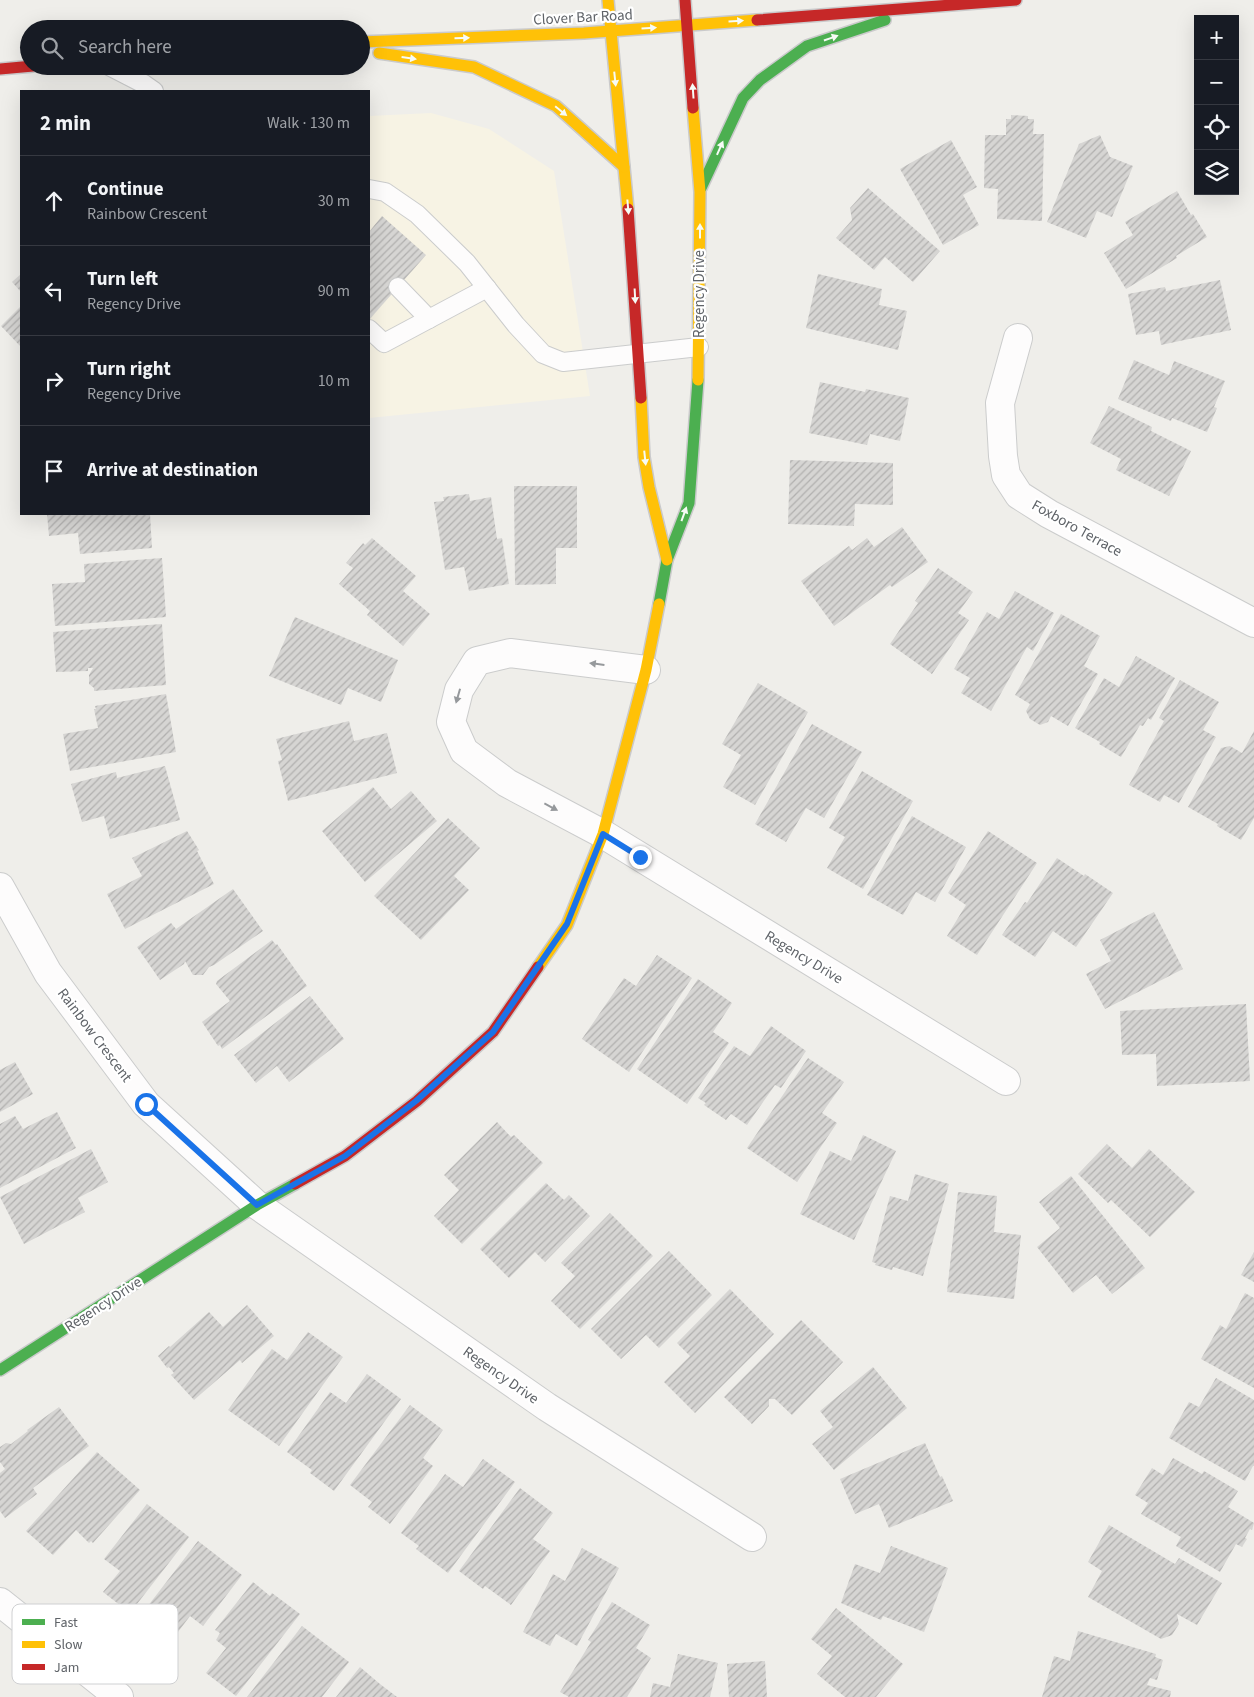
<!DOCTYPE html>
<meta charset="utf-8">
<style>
body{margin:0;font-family:"Source Sans 3",sans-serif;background:#242831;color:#f1f3f6}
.controls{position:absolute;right:15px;top:15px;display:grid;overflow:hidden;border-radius:0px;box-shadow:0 5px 20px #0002}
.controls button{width:45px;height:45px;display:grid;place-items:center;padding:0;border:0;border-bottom:1px solid #363941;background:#171b24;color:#f1f3f6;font:25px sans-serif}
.stop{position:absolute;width:15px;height:15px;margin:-11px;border:4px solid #1a73e8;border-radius:50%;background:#fff}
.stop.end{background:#1a73e8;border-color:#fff;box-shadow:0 1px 5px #0008}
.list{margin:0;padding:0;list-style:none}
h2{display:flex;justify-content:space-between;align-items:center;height:65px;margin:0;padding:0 20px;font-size:21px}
h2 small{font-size:16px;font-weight:400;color:#9ea1a6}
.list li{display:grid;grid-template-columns:32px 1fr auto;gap:15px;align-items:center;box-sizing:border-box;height:90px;padding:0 20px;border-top:1px solid #363941}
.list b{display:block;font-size:19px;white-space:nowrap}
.list p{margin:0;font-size:16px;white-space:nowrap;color:#9ea1a6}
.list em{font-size:16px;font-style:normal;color:#9ea1a6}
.icon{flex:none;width:28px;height:28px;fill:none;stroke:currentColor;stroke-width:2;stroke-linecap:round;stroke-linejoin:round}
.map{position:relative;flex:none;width:1254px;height:1697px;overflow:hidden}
.search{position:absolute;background:#171b24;box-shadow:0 5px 20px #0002;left:20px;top:20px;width:350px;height:55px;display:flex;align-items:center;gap:12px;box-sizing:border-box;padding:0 18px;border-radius:28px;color:#9ea1a6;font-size:19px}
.panel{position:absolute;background:#171b24;box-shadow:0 5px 20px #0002;left:20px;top:90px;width:350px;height:425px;border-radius:0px}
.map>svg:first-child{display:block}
</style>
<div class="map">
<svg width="1254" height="1697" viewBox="0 0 1254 1697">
<defs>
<pattern id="building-hatch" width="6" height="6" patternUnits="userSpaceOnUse" patternTransform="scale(1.25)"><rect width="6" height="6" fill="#d6d5d3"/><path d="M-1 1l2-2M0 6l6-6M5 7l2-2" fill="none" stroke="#b1b0af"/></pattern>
</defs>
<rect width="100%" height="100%" fill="#efeeea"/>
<polygon fill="#f7f3e4" points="431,113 489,129 554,171 590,396 369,418 369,116"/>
<g fill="url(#building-hatch)">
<polygon points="1011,115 1028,116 1028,119 1034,119 1033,134 1044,134 1042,221 997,219 998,189 984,188 985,135 1006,135 1006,119 1011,119"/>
<polygon points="1100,135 1110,157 1133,166 1112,217 1097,211 1086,238 1047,222 1079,144"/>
<polygon points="951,140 977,187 963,195 979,225 943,245 900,169"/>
<polygon points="868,188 940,251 913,282 885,257 874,270 836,238 852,220 850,208"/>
<polygon points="1177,191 1191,215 1193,214 1207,237 1176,256 1177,258 1126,289 1104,253 1133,235 1125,222"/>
<polygon points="382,216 426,255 369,320 369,232"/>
<polygon points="21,274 21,292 12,282"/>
<polygon points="818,274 882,289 879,305 907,311 898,350 806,328"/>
<polygon points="1220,280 1231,330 1161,345 1159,331 1136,335 1128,294 1165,287 1166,291"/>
<polygon points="21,306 21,347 1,326"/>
<polygon points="1134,360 1169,375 1174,361 1225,381 1214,407 1217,408 1207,432 1172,418 1171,421 1118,399"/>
<polygon points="820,382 865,392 866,389 909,398 900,441 870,434 867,445 809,433"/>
<polygon points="1109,406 1152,427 1151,431 1191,451 1169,496 1116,470 1121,459 1090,443"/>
<polygon points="790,460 893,463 893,505 855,504 854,526 788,524"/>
<polygon points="514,486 577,486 577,548 556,548 556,584 515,585"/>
<polygon points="469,494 470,501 491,497 497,539 502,538 509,584 469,591 464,567 445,570 434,502 444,501 443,497"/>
<polygon points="47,514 150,514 152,548 80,554 78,533 49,536"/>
<polygon points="902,527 928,562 892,587 890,585 834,626 801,581 849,546 852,550 867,538 874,547"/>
<polygon points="372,538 416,576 403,591 430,614 403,646 367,615 370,611 339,584 353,568 346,563 363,543 365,545"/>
<polygon points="162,558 166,617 55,626 52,584 85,582 84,564"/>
<polygon points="938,568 973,592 958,613 969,620 932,674 890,644 918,603 915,601"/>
<polygon points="1015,591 1054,613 1033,651 1027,647 991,711 961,693 970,678 954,669 987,612 999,619"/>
<polygon points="1061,614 1100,636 1084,666 1098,674 1068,726 1051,716 1048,722 1040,725 1030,719 1026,711 1030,704 1015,695"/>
<polygon points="295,617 398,660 381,702 348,688 341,705 269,676"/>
<polygon points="162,624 166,685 94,691 94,688 89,684 89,675 93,668 88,668 88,671 56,672 53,632"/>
<polygon points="1136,656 1175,678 1151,720 1148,718 1143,726 1140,725 1121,757 1099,744 1100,742 1075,728 1104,678 1119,687"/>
<polygon points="1180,680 1219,702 1203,730 1216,737 1179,803 1164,795 1160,802 1129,785 1164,721 1159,718"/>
<polygon points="758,683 808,712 755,805 723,787 741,755 722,744"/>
<polygon points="166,694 176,752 70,771 63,734 98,728 94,709 96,709 95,706"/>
<polygon points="349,721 354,741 387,733 397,773 288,801 278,761 282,760 276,739"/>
<polygon points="812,724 862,752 824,818 806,808 786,842 755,824"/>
<polygon points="1254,731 1254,818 1241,840 1217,826 1218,824 1188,807 1221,748 1230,746 1242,753"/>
<polygon points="165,766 180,820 110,839 104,816 82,822 71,784 116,772 117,778"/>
<polygon points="862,771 913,801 863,889 827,868 845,837 829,828"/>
<polygon points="373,787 391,809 411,791 437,821 365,882 322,831"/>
<polygon points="912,816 966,847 935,902 916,892 903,915 867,895"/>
<polygon points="448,818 480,848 454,876 469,890 421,940 374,896"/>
<polygon points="187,831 199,850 197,851 214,884 125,929 107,894 142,876 132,858"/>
<polygon points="988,831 1037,863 977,955 947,936 966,905 948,893"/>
<polygon points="1057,858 1084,876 1085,874 1113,893 1076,947 1053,931 1035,957 1002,935 1025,902 1027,903"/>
<polygon points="233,889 263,931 214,965 209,967 203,975 193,975 185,961 184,964 160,980 137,947 171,923 176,929"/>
<polygon points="1154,912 1183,969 1105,1009 1086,974 1111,961 1100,940"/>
<polygon points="272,940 276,945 277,944 307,986 222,1049 220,1045 218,1046 202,1022 230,1001 216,984 217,981"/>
<polygon points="657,955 692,978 629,1072 582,1039 624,978 636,986"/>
<polygon points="698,979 732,1003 713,1032 729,1043 687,1104 637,1069"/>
<polygon points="310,996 344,1039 289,1082 277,1066 256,1083 234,1055"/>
<polygon points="1246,1004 1250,1081 1157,1086 1156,1054 1122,1055 1120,1011"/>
<polygon points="771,1026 806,1051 781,1088 775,1085 747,1125 731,1114 726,1120 704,1105 706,1103 698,1098 734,1046 750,1056"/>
<polygon points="808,1058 844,1082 822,1113 837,1123 797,1182 747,1148"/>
<polygon points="15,1062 33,1094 0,1112 0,1070"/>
<polygon points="57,1112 76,1148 0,1188 0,1124 15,1116 23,1129"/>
<polygon points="497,1122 511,1137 514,1135 543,1163 462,1244 434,1216 459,1190 444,1175"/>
<polygon points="863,1135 896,1151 854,1240 800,1214 830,1151 851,1161"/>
<polygon points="1107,1144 1132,1168 1149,1149 1195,1192 1150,1237 1111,1200 1108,1203 1078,1174"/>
<polygon points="91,1149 108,1182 78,1198 85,1212 24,1244 0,1197"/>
<polygon points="915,1174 949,1184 923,1276 893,1267 892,1270 875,1265 876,1263 872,1262 890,1196 908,1201"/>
<polygon points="1071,1176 1145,1268 1112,1294 1096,1275 1073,1293 1037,1247 1060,1228 1039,1202"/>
<polygon points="546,1183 564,1200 569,1195 590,1216 545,1262 535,1252 509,1278 480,1249"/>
<polygon points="958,1192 997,1196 994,1232 1021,1235 1014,1299 947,1292"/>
<polygon points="610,1213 653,1256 580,1329 551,1301 575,1276 561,1263"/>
<polygon points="669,1251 712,1295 659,1348 646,1335 621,1359 591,1329"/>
<polygon points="1254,1252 1254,1282 1241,1275"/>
<polygon points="730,1289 774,1334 695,1413 664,1382 690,1356 677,1343"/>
<polygon points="1245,1293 1254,1298 1254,1388 1201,1359 1220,1325 1226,1329"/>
<polygon points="247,1305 274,1336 242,1363 240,1360 194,1400 171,1375 174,1373 169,1367 167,1368 158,1356 169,1346 170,1347 209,1312 223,1327"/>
<polygon points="801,1320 843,1362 792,1415 775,1399 769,1399 769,1406 752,1424 724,1397"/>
<polygon points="308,1332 343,1357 279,1446 228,1410 272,1349 287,1360"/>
<polygon points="873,1367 907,1408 834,1470 812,1444 833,1427 820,1411"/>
<polygon points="367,1374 401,1399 334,1491 310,1473 312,1470 287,1452 330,1392 346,1403"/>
<polygon points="1216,1378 1254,1400 1254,1466 1253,1466 1245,1481 1169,1438 1189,1402 1199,1407"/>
<polygon points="410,1405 443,1430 423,1458 433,1466 390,1524 368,1507 372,1502 350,1485"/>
<polygon points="59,1407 89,1446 33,1488 37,1494 5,1518 0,1511 0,1473 5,1469 0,1462 0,1447 6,1443 11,1444 28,1431 27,1430"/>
<polygon points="925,1443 940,1477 942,1476 953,1501 889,1528 879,1504 855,1514 840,1479"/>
<polygon points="97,1452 140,1490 93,1543 91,1541 89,1543 76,1530 53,1555 26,1531"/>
<polygon points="1173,1458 1202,1474 1204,1471 1238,1491 1228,1507 1254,1523 1252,1530 1250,1529 1245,1538 1247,1539 1242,1547 1236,1544 1220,1572 1176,1546 1181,1537 1141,1514 1148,1503 1135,1495 1152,1468 1163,1475"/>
<polygon points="483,1459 515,1482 448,1573 416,1549 419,1546 401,1533 445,1474 463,1487"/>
<polygon points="520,1488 553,1513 533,1539 550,1551 511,1605 485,1586 483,1589 459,1571"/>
<polygon points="147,1504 189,1537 130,1613 103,1592 120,1571 104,1559"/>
<polygon points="1109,1525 1175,1564 1179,1558 1222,1583 1197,1625 1177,1614 1179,1624 1172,1635 1161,1639 1088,1597 1102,1571 1088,1562"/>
<polygon points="198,1541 242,1575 203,1626 190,1616 169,1644 137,1620"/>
<polygon points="891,1546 948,1568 924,1632 883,1616 881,1620 841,1603 855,1564 880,1573"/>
<polygon points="582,1548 619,1568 577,1646 556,1634 550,1646 523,1632 553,1574 565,1581"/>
<polygon points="253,1582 270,1596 272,1593 300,1614 236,1696 206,1673 226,1648 216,1640 220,1633 215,1630"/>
<polygon points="612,1602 650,1625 636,1648 651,1658 627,1697 569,1697 560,1692 591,1642 588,1640"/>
<polygon points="836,1608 903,1664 876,1697 845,1697 817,1674 832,1656 811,1639"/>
<polygon points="302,1626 349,1662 322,1697 247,1697"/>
<polygon points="1078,1631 1156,1654 1155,1657 1163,1660 1157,1680 1150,1678 1147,1685 1171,1691 1170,1697 1042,1697 1054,1656 1070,1661"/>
<polygon points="678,1654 718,1663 710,1697 650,1697 653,1683 670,1687"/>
<polygon points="765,1661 767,1697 729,1697 727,1664"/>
<polygon points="360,1667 380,1684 397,1697 336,1697"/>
</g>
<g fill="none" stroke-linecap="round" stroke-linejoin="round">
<g stroke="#cbcccc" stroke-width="20">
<g id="lane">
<polyline points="109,66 144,84 154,91"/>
<polyline points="369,189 385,192 417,214 467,263 516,325 543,354 563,362 699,347"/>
<polyline points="398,287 429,319"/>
<polyline points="369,329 384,343 487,288"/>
</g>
</g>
<g stroke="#cbcccc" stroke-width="30">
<g id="street">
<polyline points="1018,338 1000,403 1003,456 1006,475 1019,495 1049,514 1254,623"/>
<polyline points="646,670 510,653 477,661 459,690 451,722 464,751 507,783 603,834 1006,1081"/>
<polyline points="0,887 48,973 146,1104 257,1205 547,1407 752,1537"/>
<polyline points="0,1602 119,1697"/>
</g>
</g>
<g stroke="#cacacb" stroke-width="14">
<g id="fast">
<polyline points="701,188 743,98 760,80 807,46 885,20"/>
<polyline points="659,604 667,560 689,503 698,380"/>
<polyline points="0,1370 257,1205 295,1184"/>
</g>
</g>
<g stroke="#cacacb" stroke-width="14">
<g id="slow">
<polyline points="608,0 628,209"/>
<polyline points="361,42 584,33 757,20"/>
<polyline points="379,53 474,67 556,106 624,167"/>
<polyline points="693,108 700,192 698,380"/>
<polyline points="641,398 644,457 649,487 667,560"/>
<polyline points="538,967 567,925 603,834 646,670 659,604"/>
</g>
</g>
<g stroke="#cacacb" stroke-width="14">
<g id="jam">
<polyline points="685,0 693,108"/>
<polyline points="757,20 1016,0"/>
<polyline points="0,69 33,66"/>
<polyline points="628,209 641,398"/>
<polyline points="295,1184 345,1156 417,1101 493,1032 538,967"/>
</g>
</g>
<use href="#lane" stroke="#fdfcfc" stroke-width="18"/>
<use href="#street" stroke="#fdfcfc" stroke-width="28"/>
<use href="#fast" stroke="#4caf50" stroke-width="11"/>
<use href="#slow" stroke="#ffc107" stroke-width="11"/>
<use href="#jam" stroke="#c62828" stroke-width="11"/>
</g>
<defs><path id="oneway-solid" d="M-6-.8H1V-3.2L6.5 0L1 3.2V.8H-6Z" transform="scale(1.25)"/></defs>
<g fill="#f6fbf6">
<use href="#oneway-solid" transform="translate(736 21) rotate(-4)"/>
<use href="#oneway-solid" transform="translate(649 28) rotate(-4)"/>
<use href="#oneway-solid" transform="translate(462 38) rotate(-2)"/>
<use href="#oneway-solid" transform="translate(831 38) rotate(-19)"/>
<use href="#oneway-solid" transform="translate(409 58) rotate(8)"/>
<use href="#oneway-solid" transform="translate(615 79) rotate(84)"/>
<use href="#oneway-solid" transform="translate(693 91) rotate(-94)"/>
<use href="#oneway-solid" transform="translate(561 111) rotate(39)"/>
<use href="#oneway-solid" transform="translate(720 148) rotate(-66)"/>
<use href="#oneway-solid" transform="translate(628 207) rotate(85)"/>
<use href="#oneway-solid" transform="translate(700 231) rotate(-90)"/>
<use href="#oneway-solid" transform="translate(635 296) rotate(87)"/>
<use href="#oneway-solid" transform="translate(645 458) rotate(84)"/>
<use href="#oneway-solid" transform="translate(684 514) rotate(-70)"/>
</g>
<g fill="#96999c">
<use href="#oneway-solid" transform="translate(597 664) rotate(-173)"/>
<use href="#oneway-solid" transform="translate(458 696) rotate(106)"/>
<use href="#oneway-solid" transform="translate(551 807) rotate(28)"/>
</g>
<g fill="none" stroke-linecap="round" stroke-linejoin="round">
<polyline stroke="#1a73e8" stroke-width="6" points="146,1104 257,1205 345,1156 416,1101 493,1032 567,924 603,834 640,857"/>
</g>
<g text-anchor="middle" stroke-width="4.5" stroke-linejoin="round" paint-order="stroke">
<g font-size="15" fill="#5f6368" stroke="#fff">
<text transform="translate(583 17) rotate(-3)" y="5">Clover Bar Road</text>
<text transform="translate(699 294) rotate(-90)" y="5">Regency Drive</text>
<text transform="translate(1077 528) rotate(29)" y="5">Foxboro Terrace</text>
<text transform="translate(804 957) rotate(31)" y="5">Regency Drive</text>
<text transform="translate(95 1035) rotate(53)" y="5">Rainbow Crescent</text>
<text transform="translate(103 1304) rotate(-33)" y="5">Regency Drive</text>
<text transform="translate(501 1375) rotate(35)" y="5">Regency Drive</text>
</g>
</g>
<rect x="12" y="1604" width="166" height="80" rx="8" fill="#fff" stroke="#cfd0d2" stroke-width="1"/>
<rect x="22" y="1619" width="23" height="6" fill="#4caf50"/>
<rect x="22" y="1641" width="23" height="7" fill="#ffc107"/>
<rect x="22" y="1664" width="23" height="6" fill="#c62828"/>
<g font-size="14" fill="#5f6368">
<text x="54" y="1627">Fast</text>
<text x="54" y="1649">Slow</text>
<text x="54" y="1672">Jam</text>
</g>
</svg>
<div class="controls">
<button>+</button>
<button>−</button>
<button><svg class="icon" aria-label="locate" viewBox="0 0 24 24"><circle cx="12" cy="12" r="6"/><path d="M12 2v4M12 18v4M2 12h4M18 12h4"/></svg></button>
<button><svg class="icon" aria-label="layers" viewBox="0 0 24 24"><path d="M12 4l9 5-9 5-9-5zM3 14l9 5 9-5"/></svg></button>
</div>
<div class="stop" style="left:146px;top:1104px"></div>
<div class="stop end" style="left:640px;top:857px"></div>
<div class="search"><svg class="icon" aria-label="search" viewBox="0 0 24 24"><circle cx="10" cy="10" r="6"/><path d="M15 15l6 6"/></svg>Search here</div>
<section class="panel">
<h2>2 min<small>Walk · 130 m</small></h2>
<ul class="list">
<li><svg class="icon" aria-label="ahead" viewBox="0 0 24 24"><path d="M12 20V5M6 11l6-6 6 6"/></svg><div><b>Continue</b><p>Rainbow Crescent</p></div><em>30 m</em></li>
<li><svg class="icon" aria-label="left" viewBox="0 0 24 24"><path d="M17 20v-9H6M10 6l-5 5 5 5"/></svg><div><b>Turn left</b><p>Regency Drive</p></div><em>90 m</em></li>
<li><svg class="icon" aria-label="right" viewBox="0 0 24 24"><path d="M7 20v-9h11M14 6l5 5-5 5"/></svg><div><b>Turn right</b><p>Regency Drive</p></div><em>10 m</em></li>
<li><svg class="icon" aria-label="arrive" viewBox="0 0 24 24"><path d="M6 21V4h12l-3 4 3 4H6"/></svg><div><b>Arrive at destination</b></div></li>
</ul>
</section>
</div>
